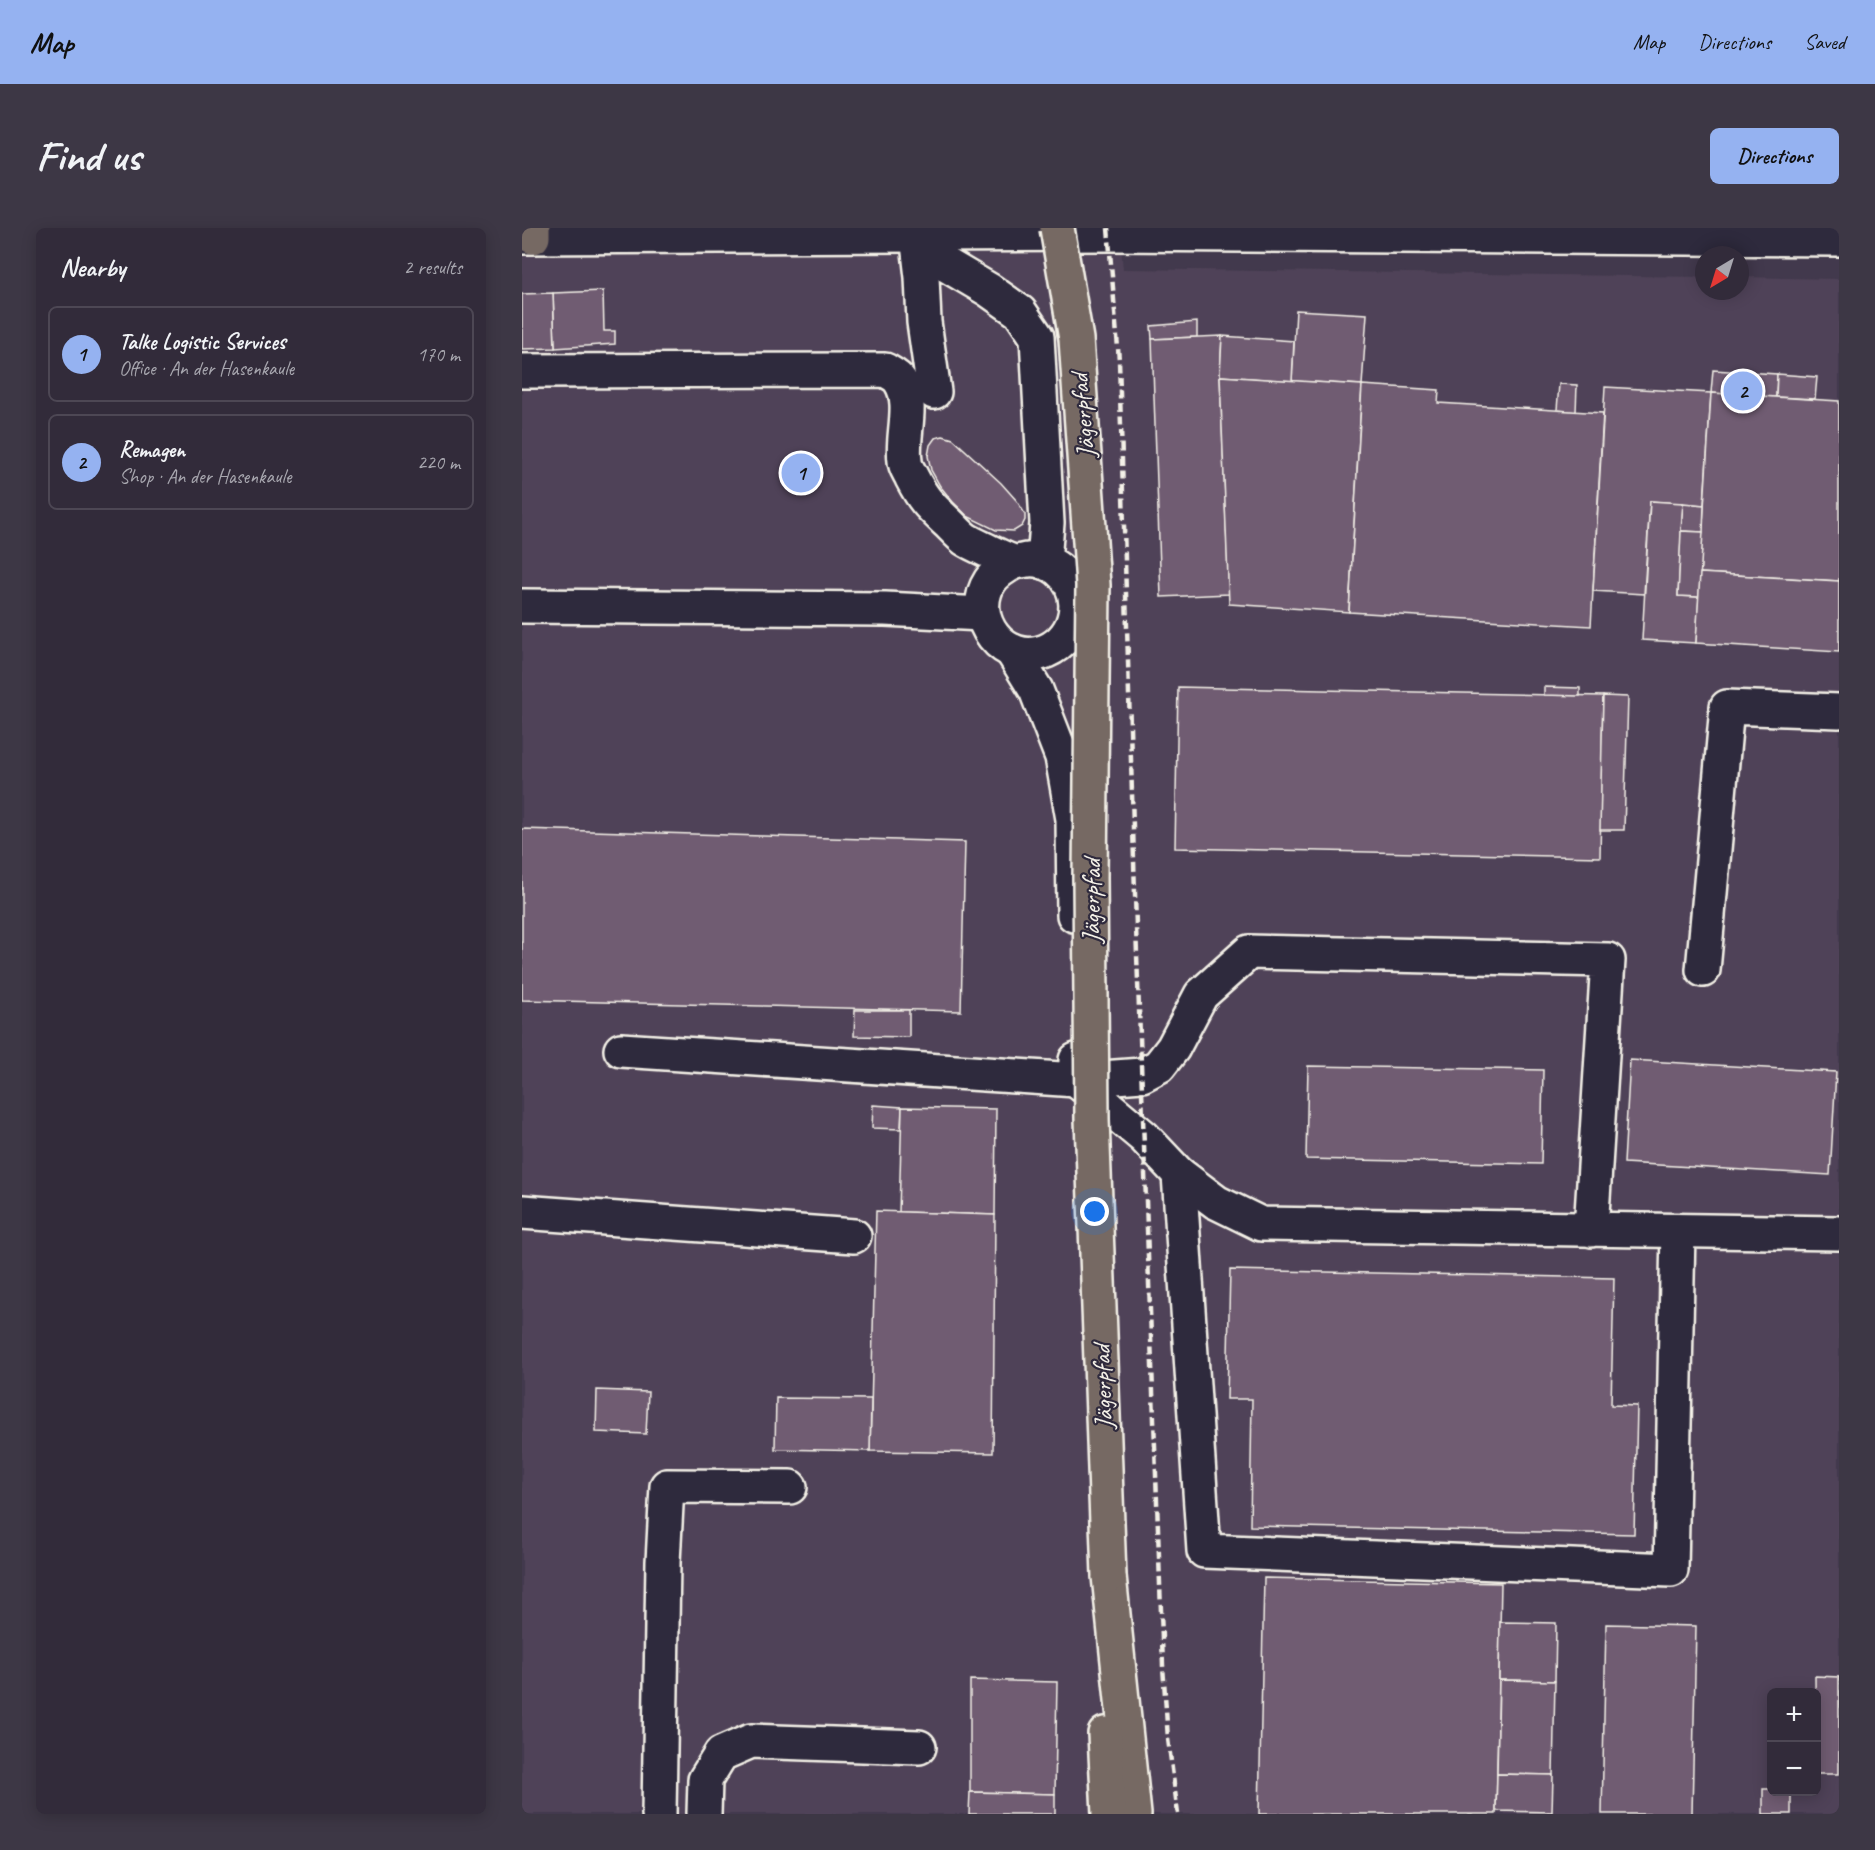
<!DOCTYPE html>
<meta charset="utf-8">
<style>
body{margin:0;font-family:Caveat,sans-serif;background:#3d3745;color:#f1f3f6}
.controls{position:absolute;right:18px;bottom:18px;display:grid;overflow:hidden;border-radius:9px;box-shadow:0 3px 15px #0003}
.controls button{width:54px;height:54px;display:grid;place-items:center;padding:0;border:0;border-bottom:2px solid #4d4754;background:#322b3a;color:#f1f3f6;font:30px sans-serif}
.compass{position:absolute;left:1173px;top:18px;width:54px;height:54px;border-radius:50%;background:#322b3a;box-shadow:0 3px 15px #0003;rotate:218deg}
.you{position:absolute;left:573px;top:984px;width:21px;height:21px;margin:-15px;border:4px solid #fff;border-radius:50%;background:#1a73e8;box-shadow:0 0 0 9px #1a73e833}
.badge{display:grid;place-items:center;width:39px;height:39px;border-radius:50%;background:#95b2f1;color:#111;font-size:20px;font-weight:700}
.pin{position:absolute;translate:-50% -50%;border:3px solid #fff;box-shadow:0 2px 6px #0006}
.list{margin:0;padding:0;list-style:none}
h2{display:flex;justify-content:space-between;align-items:center;height:78px;margin:0;padding:0 24px;font-size:26px}
h2 small{font-size:20px;font-weight:400;color:#a8a7af}
.list li{display:grid;grid-template-columns:39px 1fr auto;gap:18px;align-items:center;box-sizing:border-box;height:96px;margin:0 12px 12px;padding:0 12px;border:2px solid #4d4754;border-radius:9px}
.list b{display:block;font-size:22px;white-space:nowrap}
.list p{margin:0;font-size:20px;white-space:nowrap;color:#a8a7af}
.list em{font-size:20px;font-style:normal;color:#a8a7af}
.map{position:relative;flex:none;width:1317px;height:1586px;overflow:hidden;border-radius:9px}
header{display:flex;align-items:center;gap:36px;box-sizing:border-box;height:84px;padding:0 30px;background:#95b2f1;color:#111}
header strong{font-size:28px}
nav{display:flex;gap:33px;margin-inline-start:auto;font-size:21px}
.intro{display:flex;align-items:center;justify-content:space-between;box-sizing:border-box;height:144px;padding:0 36px}
h1{margin:0;font-size:42px}
.button{padding:15px 27px;border-radius:9px;background:#95b2f1;color:#111;font-size:21px;font-weight:700}
main{display:flex;gap:36px;padding:0 36px}
aside{flex:1;background:#322b3a;border-radius:9px;box-shadow:0 3px 15px #0003}
.map>svg:first-child{display:block}
</style>
<header>
<strong>Map</strong>
<nav><a>Map</a><a>Directions</a><a>Saved</a></nav>
</header>
<div class="intro"><h1>Find us</h1><a class="button">Directions</a></div>
<main>
<aside>
<h2>Nearby<small>2 results</small></h2>
<ul class="list">
<li><span class="badge">1</span><div><b>Talke Logistic Services</b><p>Office · An der Hasenkaule</p></div><em>170 m</em></li>
<li><span class="badge">2</span><div><b>Remagen</b><p>Shop · An der Hasenkaule</p></div><em>220 m</em></li>
</ul>
</aside>
<div class="map">
<svg width="1317" height="1586" viewBox="0 0 1317 1586">
<rect width="100%" height="100%" fill="#42394d"/>
<filter id="ink" filterUnits="userSpaceOnUse"><feTurbulence type="fractalNoise" baseFrequency=".0167" numOctaves="2"/><feDisplacementMap in="SourceGraphic" scale="12" xChannelSelector="R" yChannelSelector="G"/><feConvolveMatrix kernelMatrix="1 2 1 2 8 2 1 2 1" color-interpolation-filters="sRGB"/></filter>
<g filter="url(#ink)">
<path fill="#504358" fill-rule="evenodd" d="M0 0H597L601 41 1182 49V63H1218V49L1317 51V1586H0ZM1250 1464H1294V1564H1250Z"/>
<g fill="#705b72" stroke="#f4f1e8" stroke-width="1.5">
<polygon points="81,63 82,103 93,103 93,116 33,120 31,65"/>
<polygon points="31,65 33,120 0,121 0,66"/>
<polygon points="774,82 845,86 840,157 770,153"/>
<polygon points="675,94 675,109 630,111 629,98"/>
<polygon points="700,108 698,148 707,366 639,369 630,111"/>
<polygon points="700,108 772,113 770,153 698,148"/>
<polygon points="1191,142 1255,146 1254,169 1189,165"/>
<polygon points="1255,146 1295,149 1293,171 1254,169"/>
<polygon points="698,148 840,157 827,384 707,376"/>
<polygon points="1037,156 1055,157 1054,184 1035,182"/>
<polygon points="840,157 917,162 916,175 1081,185 1069,398 827,384"/>
<polygon points="1083,159 1189,165 1182,277 1128,273 1122,366 1071,363"/>
<polygon points="1189,165 1317,173 1317,353 1178,345"/>
<polygon points="421,208 431,211 479,255 495,273 503,286 503,292 500,298 492,303 474,302 445,288 431,274 418,258 409,242 406,228 408,217 413,210"/>
<polygon points="1128,273 1161,275 1156,368 1177,369 1174,415 1120,412"/>
<polygon points="1161,275 1182,277 1181,304 1159,303"/>
<polygon points="1159,303 1181,304 1177,369 1156,368"/>
<polygon points="1178,345 1317,353 1317,424 1174,415"/>
<polygon points="656,459 1081,468 1078,629 653,620"/>
<polygon points="1022,459 1058,460 1058,468 1022,467"/>
<polygon points="1081,468 1106,469 1102,602 1078,602"/>
<polygon points="0,601 443,614 439,783 0,772"/>
<polygon points="333,782 387,782 387,809 332,808"/>
<polygon points="1108,832 1314,844 1308,947 1102,935"/>
<polygon points="786,838 1021,842 1019,936 784,931"/>
<polygon points="351,877 380,879 379,901 350,900"/>
<polygon points="380,879 474,881 473,987 377,984"/>
<polygon points="354,983 473,987 471,1225 348,1223"/>
<polygon points="708,1042 1092,1050 1089,1177 1115,1178 1112,1306 728,1298 730,1171 705,1171"/>
<polygon points="75,1162 126,1164 124,1206 74,1204"/>
<polygon points="254,1170 349,1171 348,1223 253,1221"/>
<polygon points="742,1350 979,1355 974,1586 737,1586"/>
<polygon points="978,1394 1034,1395 1033,1453 977,1452"/>
<polygon points="1084,1396 1174,1398 1170,1586 1080,1586"/>
<polygon points="1293,1448 1317,1449 1317,1546 1294,1546"/>
<polygon points="448,1452 535,1454 533,1566 448,1564"/>
<polygon points="977,1452 1033,1453 1031,1547 975,1546"/>
<polygon points="975,1546 1031,1547 1030,1584 974,1583"/>
<polygon points="1241,1561 1250,1561 1250,1564 1269,1564 1269,1586 1241,1586"/>
<polygon points="448,1564 533,1566 533,1586 447,1586"/>
</g>
<g fill="none" stroke-linecap="round" stroke-linejoin="round">
<g stroke="#f4f1e8" stroke-width="38">
<g id="minor">
<polyline points="395,7 423,36 467,62 498,84 515,109 525,295 522,334"/>
<polyline points="395,7 400,49 402,94 412,164"/>
<polyline points="0,9 587,6 1317,11"/>
<path d="M0 143 363 142C368 145 375 148 378 153 393 175 379 208 383 233 383 239 388 245 390 250 401 271 406 276 423 292 430 298 436 306 443 311 449 315 486 333 493 334 497 334 502 332 506 332 516 331 528 335 536 341 565 364 557 409 524 423 483 440 444 390 468 353 474 344 483 339 492 334"/>
<polyline points="0,378 363,381 460,386"/>
<polyline points="490,423 514,462 540,529 551,591 552,687"/>
<polyline points="1181,742 1205,479 1317,483"/>
<polyline points="99,822 554,852 554,832"/>
<polyline points="657,946 682,1323 1149,1342 1156,1003"/>
<polyline points="0,984 332,1008"/>
<polyline points="1069,1002 1086,732 727,724 679,767 651,820 637,838 620,847 554,852 622,909 657,946 694,974 739,996 1317,1005"/>
<polyline points="137,1586 141,1334 145,1258 268,1259"/>
<polyline points="182,1586 183,1552 199,1526 229,1513 397,1519"/>
</g>
</g>
<g stroke="#f4f1e8" stroke-width="38">
<g id="major">
<polyline points="11,9 11,0"/>
<polyline points="587,1348 612,1586"/>
<polyline points="583,1506 587,1586"/>
</g>
</g>
<use href="#minor" stroke="#2f2a3d" stroke-width="33"/>
<use href="#major" stroke="#766964" stroke-width="33"/>
<polyline stroke="#f4f1e8" stroke-width="4.5" stroke-dasharray="9 4.5" stroke-linecap="butt" points="586,0 597,132 614,699 641,1438 646,1511 656,1586"/>
<g stroke="#f4f1e8" stroke-width="38" stroke-linecap="butt">
<polyline id="major-bridge" points="535,0 554,111 571,357 568,649 570,891 587,1348"/>
</g>
<use href="#major-bridge" stroke="#766964" stroke-width="33"/>
</g>
</g>
<g text-anchor="middle" stroke-width="4.5" stroke-linejoin="round" paint-order="stroke">
<g font-size="26" fill="#f4f1e8" stroke="#2f2a3d">
<text transform="translate(560 188) rotate(-95)" y="9">Jägerpfad</text>
<text transform="translate(569 673) rotate(-90)" y="9">Jägerpfad</text>
<text transform="translate(580 1159) rotate(-92)" y="9">Jägerpfad</text>
</g>
</g>
</svg>
<div class="controls">
<button>+</button>
<button>−</button>
</div>
<svg class="compass" viewBox="-18 -18 36 36"><path d="M0-13l5 13h-10z" fill="#e53935"/><path d="M0 13l5-13h-10z" fill="#a8a7af"/></svg>
<div class="you"></div>
<div class="pin badge" style="left:279px;top:245px">1</div>
<div class="pin badge" style="left:1221px;top:163px">2</div>
</div>
</main>
